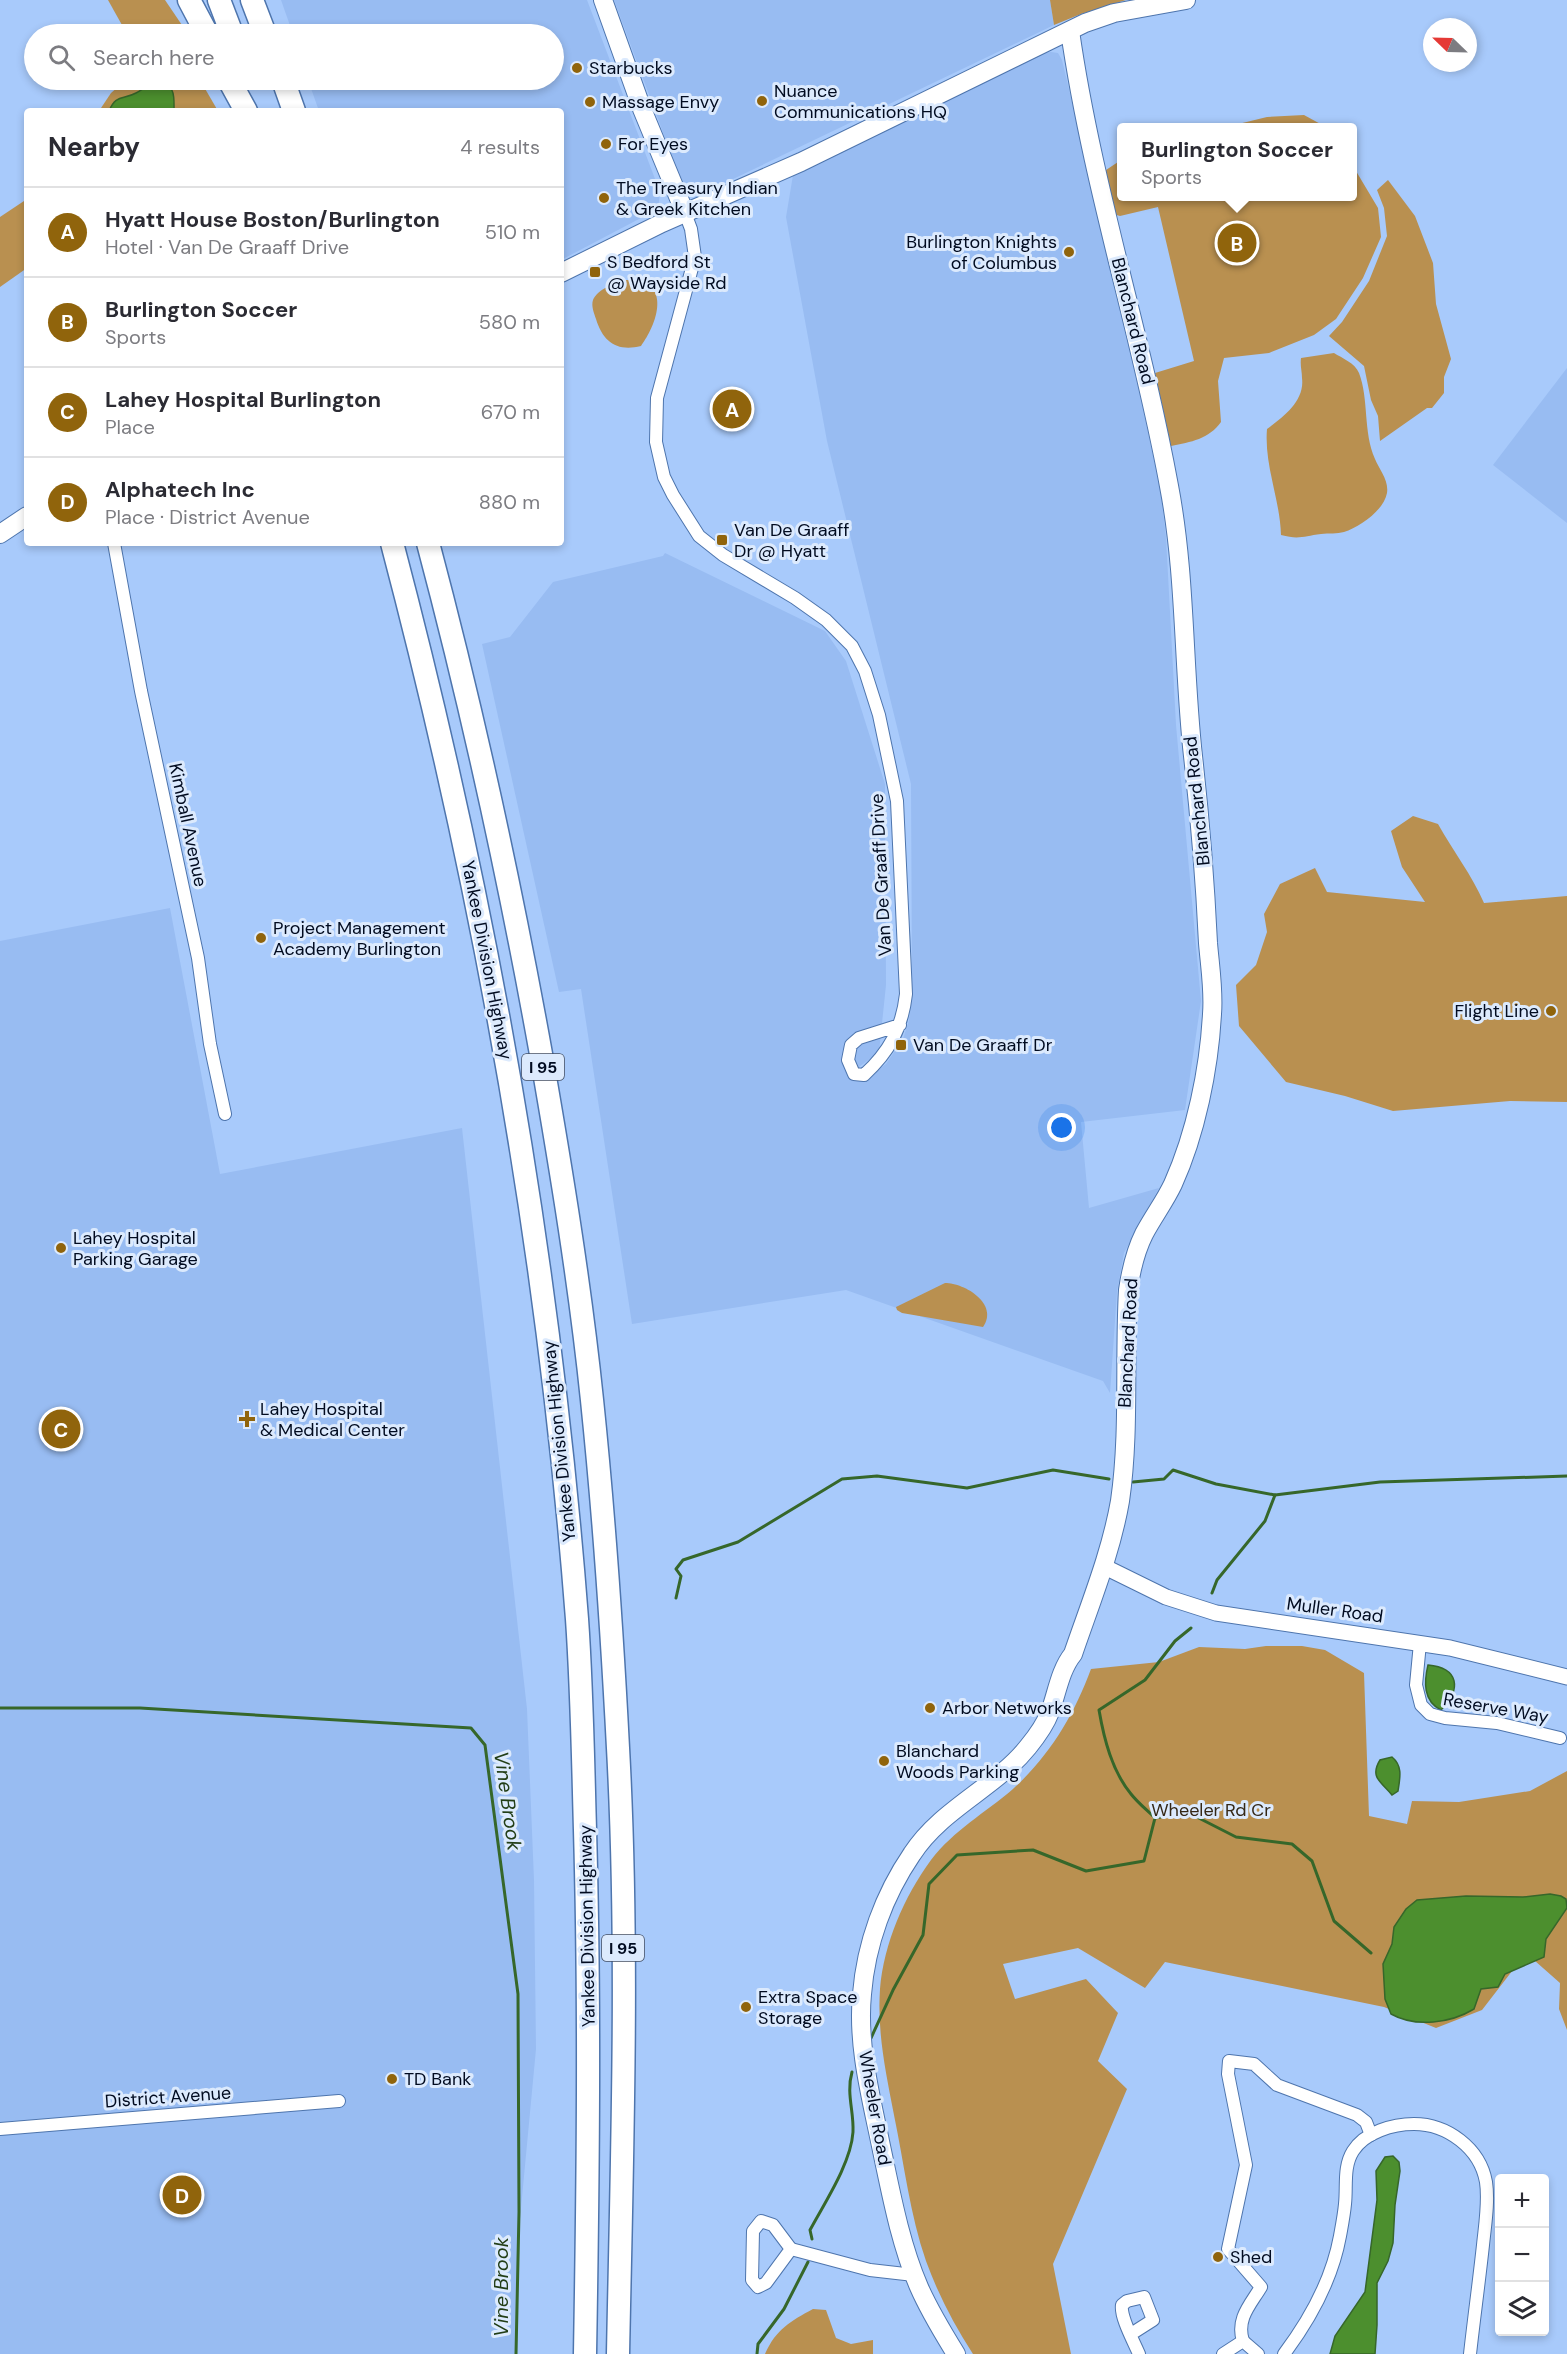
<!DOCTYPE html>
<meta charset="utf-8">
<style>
body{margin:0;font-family:"DM Sans",sans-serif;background:#f7f7f7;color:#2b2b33}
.controls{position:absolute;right:18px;bottom:18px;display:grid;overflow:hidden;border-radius:6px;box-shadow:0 3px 9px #0003}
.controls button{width:54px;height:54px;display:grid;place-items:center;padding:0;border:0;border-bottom:2px solid #e1e1e2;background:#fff;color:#2b2b33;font:30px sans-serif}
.compass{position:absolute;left:1423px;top:18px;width:54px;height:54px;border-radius:50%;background:#fff;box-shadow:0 3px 9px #0003;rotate:293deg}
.you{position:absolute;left:1062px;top:1128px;width:21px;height:21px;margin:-15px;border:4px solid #fff;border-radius:50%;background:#1a73e8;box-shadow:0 0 0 9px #1a73e833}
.badge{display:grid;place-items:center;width:39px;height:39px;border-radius:50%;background:#90640c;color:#fff;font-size:20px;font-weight:700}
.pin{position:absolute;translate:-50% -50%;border:3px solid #fff;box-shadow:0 2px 6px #0006}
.popup{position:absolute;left:1117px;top:123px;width:240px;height:78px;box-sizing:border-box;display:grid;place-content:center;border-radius:6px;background:#fff;filter:drop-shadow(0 2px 4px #0005);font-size:20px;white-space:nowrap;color:#7c7c81}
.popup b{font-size:22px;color:#2b2b33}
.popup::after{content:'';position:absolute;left:50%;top:100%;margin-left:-12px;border:12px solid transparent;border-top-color:#fff}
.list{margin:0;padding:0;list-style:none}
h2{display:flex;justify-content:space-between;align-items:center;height:78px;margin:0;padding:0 24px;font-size:26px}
h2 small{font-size:20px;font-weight:400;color:#7c7c81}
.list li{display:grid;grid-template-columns:39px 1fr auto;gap:18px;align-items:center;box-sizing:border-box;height:90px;padding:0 24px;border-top:2px solid #e1e1e2}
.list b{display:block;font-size:22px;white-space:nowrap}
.list p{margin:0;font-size:20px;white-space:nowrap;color:#7c7c81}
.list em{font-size:20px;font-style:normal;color:#7c7c81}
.icon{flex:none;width:33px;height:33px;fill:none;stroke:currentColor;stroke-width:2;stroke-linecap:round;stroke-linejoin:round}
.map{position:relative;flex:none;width:1567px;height:2354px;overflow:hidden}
.search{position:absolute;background:#fff;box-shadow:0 3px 9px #0003;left:24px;top:24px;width:540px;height:66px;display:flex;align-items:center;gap:15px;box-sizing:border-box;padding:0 21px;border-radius:33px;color:#7c7c81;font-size:22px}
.panel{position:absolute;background:#fff;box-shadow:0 3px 9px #0003;left:24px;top:108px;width:540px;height:438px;border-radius:6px}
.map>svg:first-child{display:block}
</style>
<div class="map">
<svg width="1567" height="2354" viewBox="0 0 1567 2354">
<rect width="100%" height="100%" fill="#a8cafb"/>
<g fill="#98bcf2">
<polygon points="281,0 587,0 660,192 658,209 561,260 561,111 319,111 308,80 554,80 554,34 293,34"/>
<polygon points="614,0 1050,0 1054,25 708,191 699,192 692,191 682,184"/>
<polygon points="1051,52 1058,53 1062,60 1124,319 1161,493 1166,537 1176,725 1201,1001 1185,1110 1081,1122 1089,1208 1159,1188 1124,1253 1117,1292 1110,1393 1103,1381 846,1290 632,1324 581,989 559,992 482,644 510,637 553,582 663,556 665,553 825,631 846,661 885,784 886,985 879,1052 859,1067 861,1081 886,1064 903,1039 909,1020 912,987 911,784 827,441 786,217 793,175 1042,53"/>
<polygon points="1567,368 1567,523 1493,465"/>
<polygon points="170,908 220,1174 462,1128 527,1709 534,1880 536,2049 519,2229 517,2354 0,2354 0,941"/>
</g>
<g fill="#b99050">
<polygon points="108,0 165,0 188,34 127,34"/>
<polygon points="1050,0 1126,0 1081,14 1054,25"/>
<polygon points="126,80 200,80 218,111 99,111 111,93"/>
<polygon points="1304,115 1326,127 1226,127 1267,117"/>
<path d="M1121 160 1122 196H1352L1353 166 1378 208 1381 237 1363 278 1336 319 1314 335 1269 353 1224 358 1218 381 1221 422C1209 439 1191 442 1171 446L1155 373 1194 361 1158 207 1120 216 1113 214 1103 172Z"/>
<polygon points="1388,180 1415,216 1433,263 1436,304 1451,359 1444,377 1444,393 1432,408 1427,408 1380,441 1378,416 1371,400 1364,366 1329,336 1342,322 1369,281 1387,236 1384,208 1377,190"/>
<polygon points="27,199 27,268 0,287 0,217"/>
<path d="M624 280C630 280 638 279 643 281 670 293 653 330 641 346 617 352 603 342 596 319 594 313 591 306 593 300 597 290 614 283 624 280Z"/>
<path d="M1334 353C1342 358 1355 363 1359 373 1369 399 1363 432 1375 459 1379 469 1389 480 1387 493 1384 510 1360 527 1344 532 1337 534 1329 533 1321 534 1304 536 1299 540 1281 535 1280 499 1264 465 1267 429 1283 417 1305 401 1302 378 1302 371 1300 366 1301 358Z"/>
<path d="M1413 816 1438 824C1453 851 1472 875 1484 903L1567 896V1102L1510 1101 1393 1111 1345 1096 1286 1082 1239 1026 1236 985 1256 965 1267 932 1264 914 1280 884 1315 868 1327 892 1425 902 1402 867 1391 831Z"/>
<path d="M945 1283C965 1283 999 1304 983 1327L902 1313 897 1310 896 1307Z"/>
<path d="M1266 1646H1302L1325 1650 1364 1673 1369 1816 1407 1824 1412 1801 1459 1802 1530 1791 1567 1771V2030L1559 2009 1560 1983 1526 1953 1482 2010 1436 2028 1384 2007 1165 1962 1145 1988 1078 1948 1003 1964 1015 1999 1086 1979 1118 2013 1098 2061 1127 2089 1053 2264 1071 2354H973C954 2325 938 2294 926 2261 910 2215 904 2163 894 2115 886 2073 877 2033 880 1989 884 1943 904 1897 931 1860 954 1830 985 1813 1013 1789 1050 1755 1074 1715 1091 1669L1159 1662 1199 1647 1245 1649Z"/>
<path d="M813 2309 826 2310 836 2338 851 2344 873 2340V2354H765C776 2329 791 2321 813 2309Z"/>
</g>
<g fill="#4c8f2e" stroke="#36672a" stroke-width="1.5">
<path d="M157 83C176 85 174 95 174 111H109C116 94 123 100 136 93 144 89 147 84 157 83Z"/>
<path d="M1428 1665C1459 1668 1462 1689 1441 1710 1423 1701 1424 1682 1428 1665Z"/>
<path d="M1392 1757C1403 1766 1400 1778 1398 1791L1392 1795C1382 1782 1369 1778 1380 1760Z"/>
<path d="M1550 1894 1561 1896 1566 1899 1567 1908 1546 1939 1544 1957 1505 1974 1498 1987 1481 1989 1474 2009C1451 2023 1416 2028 1391 2014L1385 1999 1383 1964 1392 1944 1394 1927 1406 1909 1417 1900 1466 1896 1523 1897Z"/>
<polygon points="1393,2156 1399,2162 1400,2171 1395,2205 1393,2243 1388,2261 1377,2283 1377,2325 1375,2354 1330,2354 1335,2336 1365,2292 1377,2200 1376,2171 1385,2157"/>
</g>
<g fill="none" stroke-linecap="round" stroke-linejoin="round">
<g stroke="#36672a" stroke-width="3">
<polyline points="1133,1482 1164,1479 1173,1470 1216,1484 1275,1495 1380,1482 1567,1476"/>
<polyline points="1212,1593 1217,1580 1265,1521 1275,1495"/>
<polyline points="676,1598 681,1576 676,1569 683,1560 738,1542 842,1479 877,1476 967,1488 1053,1470 1109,1479"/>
<polyline points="0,1708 140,1708 471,1728 485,1745 518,1994 519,2212 516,2354"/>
<polyline points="1155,1818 1187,1812 1236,1837 1292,1844 1312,1861 1334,1921 1371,1953"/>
<path d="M1155 1818C1147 1810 1138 1803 1131 1794 1112 1771 1104 1739 1099 1710L1145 1680 1175 1641 1191 1628"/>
<polyline points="871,2038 893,1990 923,1935 929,1884 957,1855 1033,1850 1086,1871 1144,1861 1155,1818"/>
<path d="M812 2239 810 2230C825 2202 851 2163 853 2132 854 2111 846 2093 852 2072"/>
<polyline points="757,2354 758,2344 784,2309 808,2262"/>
</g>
<g stroke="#4e75ad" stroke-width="14">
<g id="minor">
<path d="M685 213 691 229 695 257 657 398 656 442 664 477 673 495 699 536 723 555 795 598 826 620 852 646 865 671 879 715 897 801 906 994C902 1029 889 1052 864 1075L854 1074 848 1060 851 1045 859 1038 900 1025"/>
<polyline points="114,543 141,691 198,958 210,1044 225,1114"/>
<polyline points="1420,1643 1416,1685 1421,1705 1430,1714 1445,1718 1497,1723 1560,1738"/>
<polyline points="0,2129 339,2101"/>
<polygon points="761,2221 773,2225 791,2249 766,2283 758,2287 752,2280 753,2231"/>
<polyline points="791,2249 870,2270 914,2275"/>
<path d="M1131 2334 1153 2320 1144 2297 1127 2301 1122 2305C1120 2317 1134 2342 1139 2354"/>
<path d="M1243 2341C1236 2319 1250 2305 1261 2287L1228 2249 1246 2165 1228 2074 1229 2061 1254 2064 1277 2085 1357 2115 1366 2122 1371 2135"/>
<polyline points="1223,2354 1243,2341 1258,2354"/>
<path d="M1284 2354C1311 2318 1332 2280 1340 2236 1342 2225 1344 2215 1345 2204 1347 2186 1343 2167 1353 2151 1365 2132 1393 2124 1414 2124 1447 2124 1480 2148 1486 2182 1489 2202 1485 2225 1483 2245 1479 2282 1474 2318 1470 2354"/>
</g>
</g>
<g stroke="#4e75ad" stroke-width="17">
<polyline id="tertiary" points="1103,1566 1166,1597 1216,1613 1450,1648 1567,1677"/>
</g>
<g stroke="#4e75ad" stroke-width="20">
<g id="secondary">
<polyline points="603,0 642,109 685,213"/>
<polyline points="561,273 662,223 801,162 1085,23 1114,13 1186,0"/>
<polyline points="0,534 27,516"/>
<path d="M956 2354C943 2333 929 2310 919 2287 900 2243 891 2193 881 2146 871 2097 857 2045 862 1994 866 1944 884 1895 912 1854 941 1809 995 1788 1028 1747 1037 1736 1045 1725 1050 1712 1057 1693 1060 1670 1073 1654 1090 1604 1111 1553 1120 1501 1130 1432 1124 1360 1128 1290 1131 1270 1135 1252 1144 1234 1153 1217 1165 1201 1173 1184 1196 1133 1209 1069 1212 1014 1214 991 1210 967 1208 943 1205 881 1200 818 1193 756 1183 666 1186 575 1169 486 1141 333 1092 185 1070 31"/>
</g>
</g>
<g stroke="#4e75ad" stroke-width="25">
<g id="motorway">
<polyline points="189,0 207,34"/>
<polyline points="219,0 232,34"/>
<polyline points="252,0 265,34"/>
<polyline points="229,80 246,111"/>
<polyline points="283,80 294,111"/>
<path d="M392 543C485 895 549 1255 577 1619 582 1690 583 1760 585 1830 590 2005 588 2179 585 2354"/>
<path d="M428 543C473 712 510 882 541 1054 561 1169 580 1284 592 1400 604 1515 612 1632 618 1748 629 1950 622 2152 618 2354"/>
</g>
</g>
<use href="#minor" stroke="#fff" stroke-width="12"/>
<use href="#tertiary" stroke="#fff" stroke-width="15"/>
<use href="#secondary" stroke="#fff" stroke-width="18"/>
<use href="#motorway" stroke="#fff" stroke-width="22"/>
</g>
<g fill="#90640c" stroke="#dceafd" stroke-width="2">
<circle cx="577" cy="68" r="6"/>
<circle cx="762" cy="101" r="6"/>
<circle cx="590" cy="102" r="6"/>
<circle cx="606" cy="144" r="6"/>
<circle cx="604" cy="198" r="6"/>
<circle cx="1069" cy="252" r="6"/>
<rect x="589" y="266" width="12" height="12" rx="3"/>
<rect x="716" y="534" width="12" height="12" rx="3"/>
<circle cx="261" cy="938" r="6"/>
<circle cx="1551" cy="1011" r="6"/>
<rect x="895" y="1039" width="12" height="12" rx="3"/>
<circle cx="61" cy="1248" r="6"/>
<path d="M244 1410h6v6h6v6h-6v6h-6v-6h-6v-6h6z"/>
<circle cx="930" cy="1708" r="6"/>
<circle cx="884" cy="1761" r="6"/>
<circle cx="746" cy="2007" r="6"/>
<circle cx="392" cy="2079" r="6"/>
<circle cx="1218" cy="2257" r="6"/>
</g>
<g text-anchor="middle" stroke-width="6" stroke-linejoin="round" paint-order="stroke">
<g fill="#dceafd" stroke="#434e62" stroke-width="1.5">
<rect x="522" y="1054" width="42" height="26" rx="4.5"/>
<rect x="602" y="1935" width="42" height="26" rx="4.5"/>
</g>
<g font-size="16" font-weight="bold" fill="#010b20">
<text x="543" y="1073">I 95</text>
<text x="623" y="1954">I 95</text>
</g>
<g font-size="18" fill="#010b20" stroke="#dceafd" text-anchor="start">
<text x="589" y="74">Starbucks</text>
<text x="774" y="97">Nuance<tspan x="774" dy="21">Communications HQ</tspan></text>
<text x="602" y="108">Massage Envy</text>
<text x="618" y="150">For Eyes</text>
<text x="616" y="194">The Treasury Indian<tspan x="616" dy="21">&amp; Greek Kitchen</tspan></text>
<text x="1057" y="248" text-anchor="end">Burlington Knights<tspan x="1057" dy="21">of Columbus</tspan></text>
<text x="607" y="268">S Bedford St<tspan x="607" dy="21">@ Wayside Rd</tspan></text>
<text x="734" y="536">Van De Graaff<tspan x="734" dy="21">Dr @ Hyatt</tspan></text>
<text x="273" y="934">Project Management<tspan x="273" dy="21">Academy Burlington</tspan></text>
<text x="1539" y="1017" text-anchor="end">Flight Line</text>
<text x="913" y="1051">Van De Graaff Dr</text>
<text x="73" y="1244">Lahey Hospital<tspan x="73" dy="21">Parking Garage</tspan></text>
<text x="260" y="1415">Lahey Hospital<tspan x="260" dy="21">&amp; Medical Center</tspan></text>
<text x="942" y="1714">Arbor Networks</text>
<text x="896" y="1757">Blanchard<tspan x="896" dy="21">Woods Parking</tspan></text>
<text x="758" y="2003">Extra Space<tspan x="758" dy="21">Storage</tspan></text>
<text x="404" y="2085">TD Bank</text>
<text x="1230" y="2263">Shed</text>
</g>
<g font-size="18" fill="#010b20" stroke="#dceafd">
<text transform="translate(1133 321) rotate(76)" y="6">Blanchard Road</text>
<text transform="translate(1197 801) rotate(-96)" y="6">Blanchard Road</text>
<text transform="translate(188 825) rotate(78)" y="6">Kimball Avenue</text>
<text transform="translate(881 875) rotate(-93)" y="6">Van De Graaff Drive</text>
<text transform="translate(487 960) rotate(79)" y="6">Yankee Division Highway</text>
<text transform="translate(1128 1343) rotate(-87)" y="6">Blanchard Road</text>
<text transform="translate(559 1441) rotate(-96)" y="6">Yankee Division Highway</text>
<text transform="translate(1335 1610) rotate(8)" y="6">Muller Road</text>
<text transform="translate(1496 1708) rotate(10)" y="6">Reserve Way</text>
<text transform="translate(587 1926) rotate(-91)" y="6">Yankee Division Highway</text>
<text transform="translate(168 2097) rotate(-4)" y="6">District Avenue</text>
<text transform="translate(875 2108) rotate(80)" y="6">Wheeler Road</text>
</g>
<g font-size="18" fill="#352816" stroke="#dceafd">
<text x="1211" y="1816">Wheeler Rd Cr</text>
</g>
<g font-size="20" font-style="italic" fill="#223e17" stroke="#dceafd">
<text transform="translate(508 1801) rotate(82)" y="7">Vine Brook</text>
<text transform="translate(501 2287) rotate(-90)" y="7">Vine Brook</text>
</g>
</g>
</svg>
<div class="controls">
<button>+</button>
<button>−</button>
<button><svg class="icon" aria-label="layers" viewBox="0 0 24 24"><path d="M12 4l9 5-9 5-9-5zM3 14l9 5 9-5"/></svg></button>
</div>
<svg class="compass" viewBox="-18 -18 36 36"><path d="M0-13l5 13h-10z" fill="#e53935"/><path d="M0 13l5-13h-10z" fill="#7c7c81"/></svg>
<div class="you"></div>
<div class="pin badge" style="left:732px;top:409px">A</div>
<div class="pin badge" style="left:1237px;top:243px">B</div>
<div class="popup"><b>Burlington Soccer</b>Sports</div>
<div class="pin badge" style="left:61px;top:1429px">C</div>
<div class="pin badge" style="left:182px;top:2195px">D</div>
<div class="search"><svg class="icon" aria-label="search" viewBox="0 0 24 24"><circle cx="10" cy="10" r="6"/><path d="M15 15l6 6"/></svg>Search here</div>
<section class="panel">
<h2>Nearby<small>4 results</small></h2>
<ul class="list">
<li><span class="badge">A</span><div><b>Hyatt House Boston/Burlington</b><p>Hotel · Van De Graaff Drive</p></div><em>510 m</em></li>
<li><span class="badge">B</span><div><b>Burlington Soccer</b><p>Sports</p></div><em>580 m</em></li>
<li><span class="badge">C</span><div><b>Lahey Hospital Burlington</b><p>Place</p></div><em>670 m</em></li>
<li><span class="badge">D</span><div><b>Alphatech Inc</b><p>Place · District Avenue</p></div><em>880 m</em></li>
</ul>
</section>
</div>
